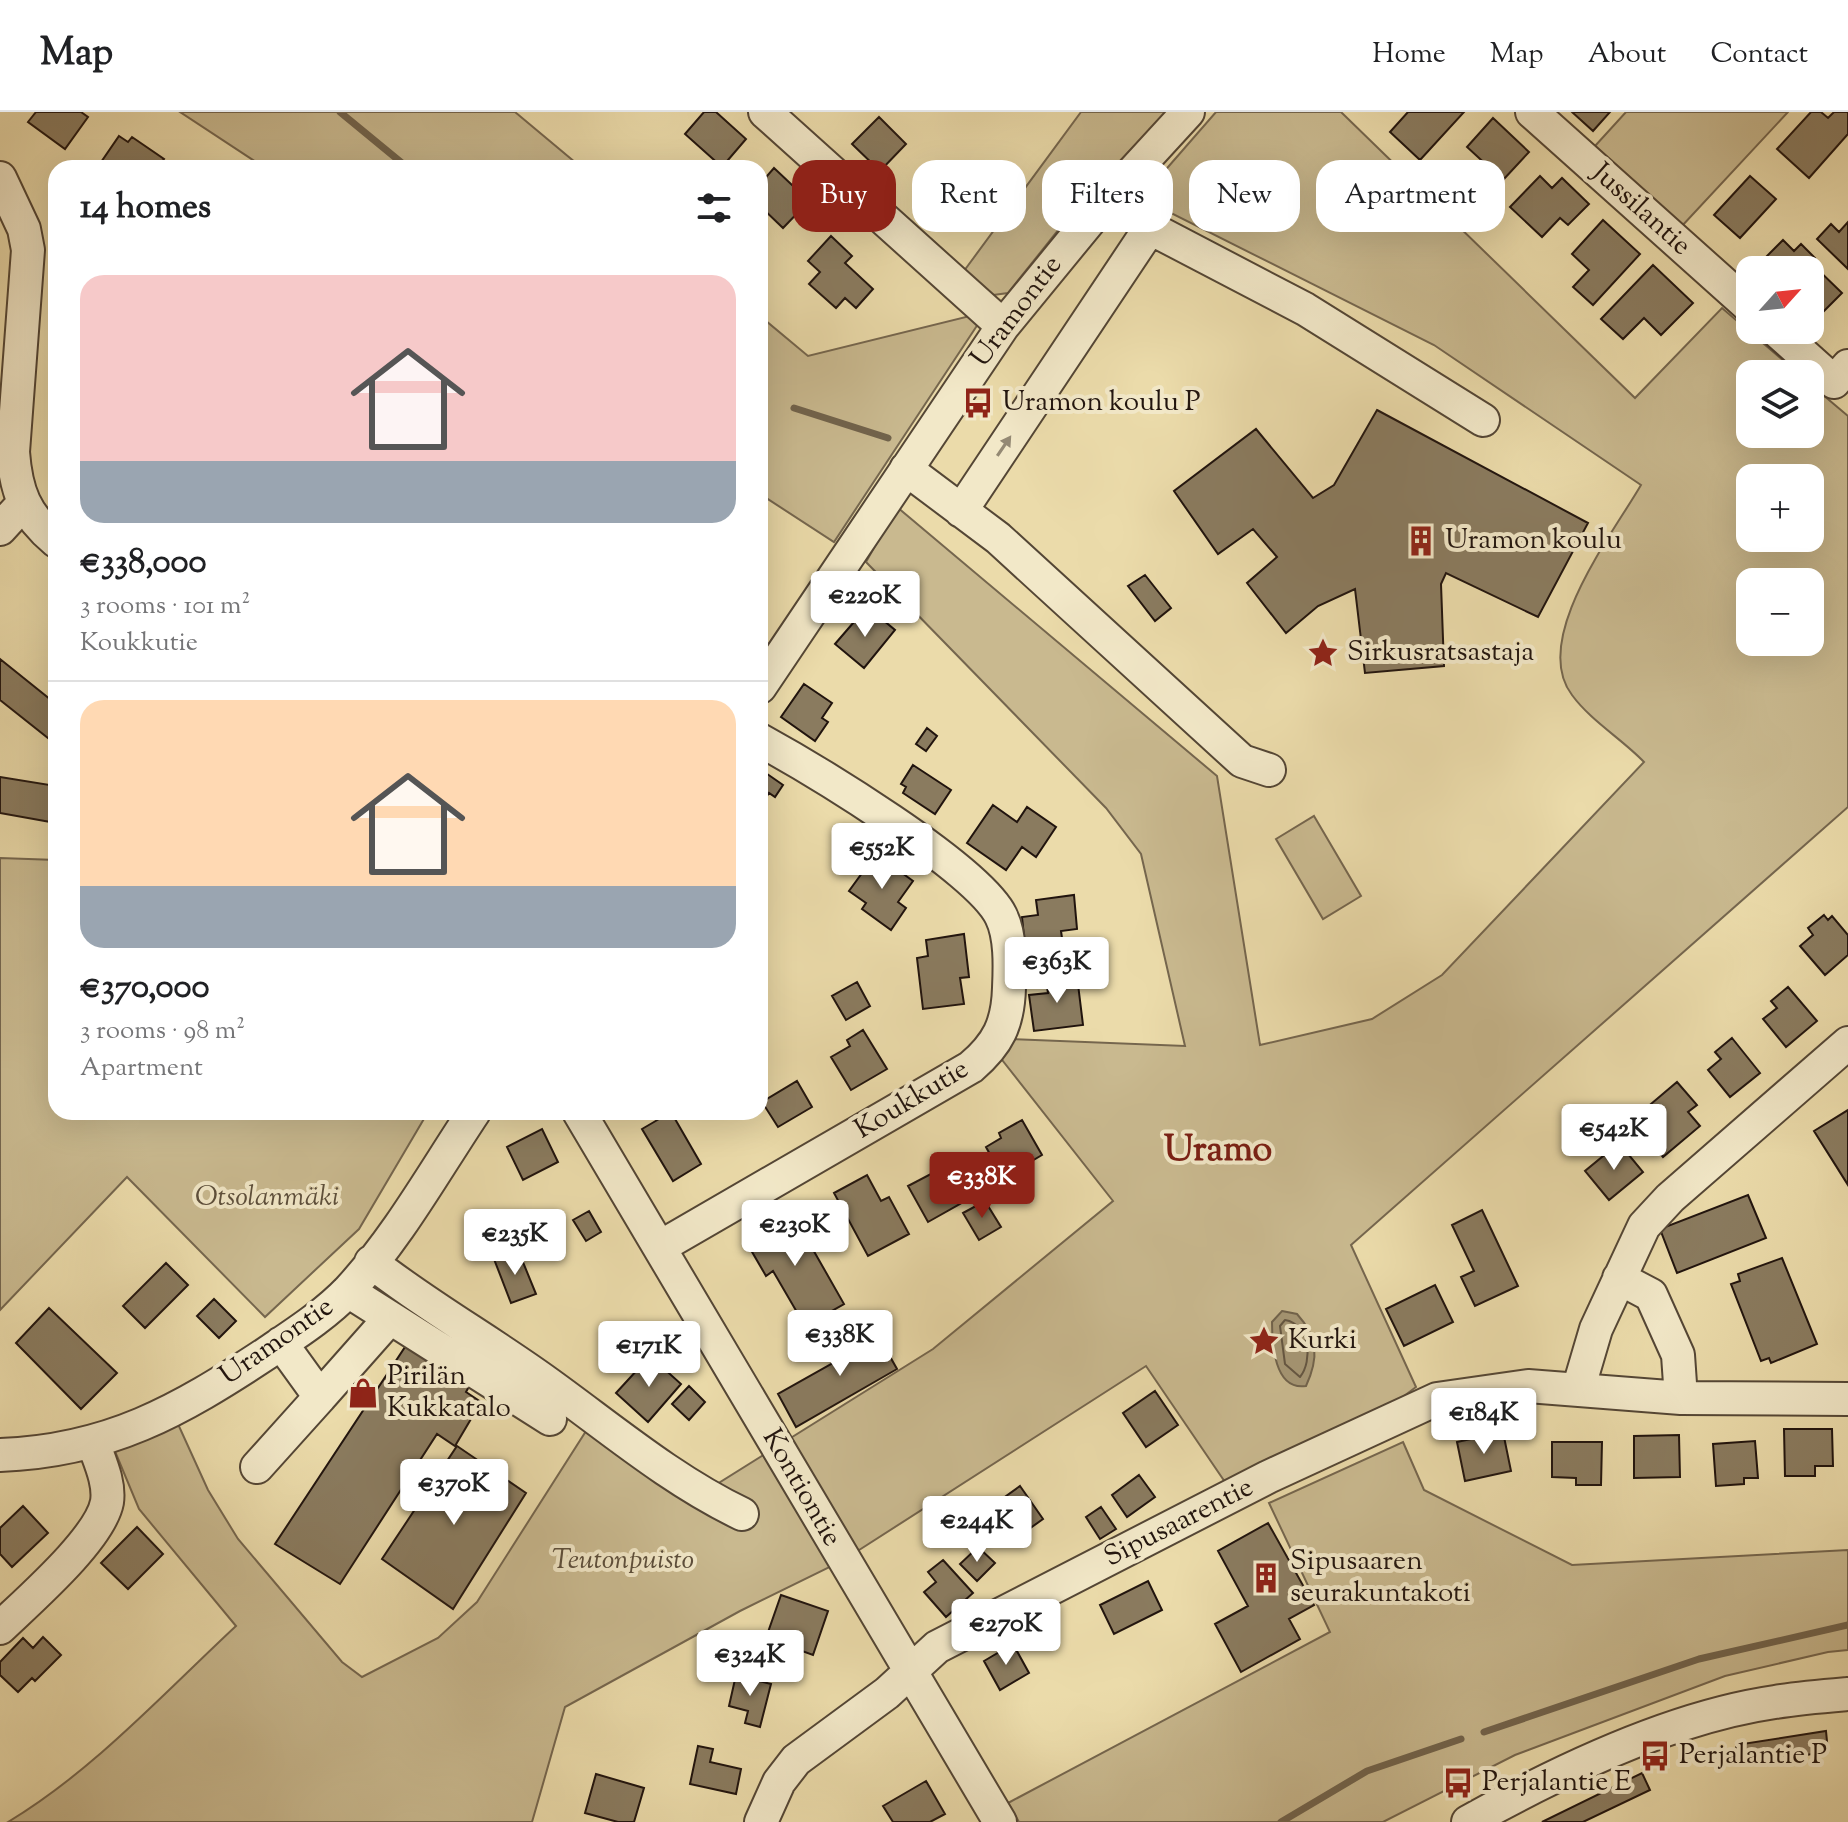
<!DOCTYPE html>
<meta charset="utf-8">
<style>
:root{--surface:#fff;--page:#f6f6f6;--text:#202124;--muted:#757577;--line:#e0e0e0;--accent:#8f2418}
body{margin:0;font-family:"Sorts Mill Goudy",serif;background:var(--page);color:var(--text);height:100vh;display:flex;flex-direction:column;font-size:30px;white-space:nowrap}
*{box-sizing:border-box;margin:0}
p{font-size:26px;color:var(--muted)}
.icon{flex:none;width:44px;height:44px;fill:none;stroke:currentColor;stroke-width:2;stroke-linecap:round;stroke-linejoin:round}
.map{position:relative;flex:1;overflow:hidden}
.sheet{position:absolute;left:48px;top:48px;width:720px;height:960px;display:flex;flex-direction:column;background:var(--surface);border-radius:24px;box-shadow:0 8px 32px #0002}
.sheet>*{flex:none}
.top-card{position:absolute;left:792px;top:48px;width:760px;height:72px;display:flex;gap:16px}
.needle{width:52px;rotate:63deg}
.fabs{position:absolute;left:1736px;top:144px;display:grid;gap:16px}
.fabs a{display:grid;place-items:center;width:88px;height:88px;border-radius:16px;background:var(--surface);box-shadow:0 8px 32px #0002;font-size:40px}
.price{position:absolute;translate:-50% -68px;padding:0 18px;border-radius:8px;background:#fff;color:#222;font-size:26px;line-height:52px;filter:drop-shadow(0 2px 4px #0008)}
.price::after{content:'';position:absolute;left:50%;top:48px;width:24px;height:18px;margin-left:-12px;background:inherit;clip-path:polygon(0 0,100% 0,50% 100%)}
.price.active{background:var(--accent);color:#fff}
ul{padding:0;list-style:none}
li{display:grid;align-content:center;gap:16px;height:424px;padding:0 32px}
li+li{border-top:2px solid var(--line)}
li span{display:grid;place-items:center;height:248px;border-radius:24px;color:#555}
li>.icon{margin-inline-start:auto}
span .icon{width:144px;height:144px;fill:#fffc;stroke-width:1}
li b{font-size:34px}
h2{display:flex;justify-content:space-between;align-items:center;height:96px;padding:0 32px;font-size:34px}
.pill{padding:0 28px;border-radius:24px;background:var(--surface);box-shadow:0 8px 32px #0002;font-size:28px;line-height:72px}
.pill.active{background:var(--accent);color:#fff}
header{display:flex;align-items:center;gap:48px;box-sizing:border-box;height:112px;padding:0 40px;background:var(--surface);border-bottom:2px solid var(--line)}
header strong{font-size:38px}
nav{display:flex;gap:44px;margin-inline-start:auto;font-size:28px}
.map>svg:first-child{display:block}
</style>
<header>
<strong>Map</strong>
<nav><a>Home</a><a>Map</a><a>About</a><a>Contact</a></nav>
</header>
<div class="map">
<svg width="1848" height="1710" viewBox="0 0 1848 1710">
<rect width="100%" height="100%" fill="#ebdbaa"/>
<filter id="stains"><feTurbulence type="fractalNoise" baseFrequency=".0025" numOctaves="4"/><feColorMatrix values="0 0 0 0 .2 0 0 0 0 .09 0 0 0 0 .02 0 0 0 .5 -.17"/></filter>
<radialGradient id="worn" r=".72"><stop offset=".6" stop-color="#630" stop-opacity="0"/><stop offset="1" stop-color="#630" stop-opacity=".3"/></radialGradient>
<path fill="#c9b98f" stroke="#75664e" stroke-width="2" fill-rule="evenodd" d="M180 0H515L582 56H265Z
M1081 0H1167L1079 92 1008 181 986 184 961 163Z
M1216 0H1341L1635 286 1722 196 1799 262H1750V322H1810V272L1848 304V695L1351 1133 1416 1275 1392 1293 1225 1370 1146 1254 842 1449 740 1499 565 1595 532 1710H8C93 1659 164 1581 236 1514L139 1397 109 1325 173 1301 208 1378 238 1427 342 1550 362 1565 438 1526 477 1490 595 1305 701 1382 933 1237 1113 1089 999 944 1012 927 1185 934 1141 742 1106 696 866 450 897 395 1217 664 1260 933 1372 907 1442 863 1644 650C1622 627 1591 609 1572 583 1530 528 1612 423 1641 373L1434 233 1141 86ZM1750 366H1810V426H1750ZM1750 470H1810V530H1750Z
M1626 0H1788L1681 115 1595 34Z
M986 200 834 430 760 382V204L808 244Z
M1314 704 1361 784 1323 807 1276 727Z
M0 746 56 748V1000H428L359 1117 265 1205 127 1065 0 1198Z
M1403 1330 1424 1378 1572 1453 1848 1438V1538L1828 1540 1725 1564 1515 1643 1383 1710H1019L1008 1691 1330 1520 1269 1391Z"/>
<path fill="#a69775" stroke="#71634c" stroke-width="2" d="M1282 1199 1297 1202C1318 1225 1319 1246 1306 1274 1274 1279 1272 1231 1272 1210Z"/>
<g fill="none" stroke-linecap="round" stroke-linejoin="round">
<path stroke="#645642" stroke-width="2" d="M1285 1208C1310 1212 1313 1249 1300 1265L1285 1252 1280 1214Z"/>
<path stroke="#71634c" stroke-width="7" d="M340 0 408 56
M794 296 888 326
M1484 1620 1699 1547 1848 1513
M1281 1710 1367 1659 1461 1627"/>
</g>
<path fill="#8a7b5f" stroke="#21140e" stroke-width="2" d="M36 0H81L88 5 65 37 28 10Z
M704 0H716L746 27 722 55 685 22Z
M1408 0H1464L1420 48 1390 20Z
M1572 0H1610L1593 19Z
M1811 0H1821L1828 6 1834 0H1848V22L1809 66 1777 37Z
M879 5 906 32 880 59 852 32Z
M1493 6 1529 40 1503 68 1467 35Z
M119 24 128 30 132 25 164 47 157 56H97Z
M965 52 996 81 970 109 939 80Z
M774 56 809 89 783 116 760 94V72Z
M1540 64 1552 76 1562 66 1589 92 1568 113 1560 106 1542 125 1510 95Z
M1750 64 1776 87 1740 126 1714 103Z
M1479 82 1488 91 1474 106 1466 97Z
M1603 108 1640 142 1593 193 1573 175 1589 158 1572 142Z
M1848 110V157L1817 127 1831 112 1839 120Z
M831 124 852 144 845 151 873 177 856 196 845 186 836 196 809 172 820 160 808 149Z
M1783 128 1794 139 1801 132 1815 146 1811 151 1842 181 1814 209 1810 205V158H1762L1758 153Z
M1653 153 1693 191 1661 223 1644 206 1623 227 1601 207Z
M1377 298 1588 411 1538 505 1446 461 1441 472 1444 554 1365 561 1355 477 1318 494 1286 521 1247 471 1277 445 1253 417 1218 442 1174 379 1256 317 1313 386 1334 373Z
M1145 463 1171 496 1155 509 1128 474Z
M860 503 871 512 877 503 895 518 864 556 835 532Z
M0 547 56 592 53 630 0 588Z
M804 572 832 591 822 606 828 610 815 629 781 605Z
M927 616 937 624 926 639 916 632Z
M913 653 951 678 935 702 903 681 906 675 901 672Z
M760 657 783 673 775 685 769 681 760 694Z
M0 665 56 674V711L0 701Z
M993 693 1017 710 1027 695 1056 715 1036 745 1022 735 1006 758 967 731Z
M876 742 913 769 898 790 906 796 891 818 862 797 866 791 849 779Z
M1074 783 1077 817 1061 819 1064 840 1026 844 1022 805 1038 803 1036 788Z
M1824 803 1828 808 1832 804 1848 823V843L1825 863 1800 834 1813 823 1808 816Z
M964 822 969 865 960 866 964 892 923 897 917 846 928 844 926 828Z
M1077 864 1083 913 1034 919 1029 883 1048 881 1046 868Z
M857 870 870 894 846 908 832 884Z
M1788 875 1817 909 1786 935 1763 907 1777 896 1771 889Z
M863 918 887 957 851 978 831 945 850 934 847 928Z
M1732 926 1760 961 1730 985 1708 958 1721 947 1715 940Z
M797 969 812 995 778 1015 762 990Z
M1677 970 1697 993 1688 1000 1700 1014 1663 1045 1640 1017 1653 1006 1645 997Z
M1848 998V1073L1814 1019Z
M671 1000 701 1052 673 1069 642 1017Z
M1022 1008 1042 1043 1003 1066 986 1035 1001 1026 999 1021Z
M542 1017 558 1050 523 1068 507 1035Z
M1619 1031 1643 1060 1609 1088 1585 1059Z
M946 1054 965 1089 928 1110 908 1074Z
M867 1063 881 1089 889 1085 909 1122 868 1144 834 1081Z
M1748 1083 1766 1126 1677 1161 1660 1117Z
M985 1089 1001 1115 979 1128 963 1101Z
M1482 1098 1518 1174 1475 1194 1461 1165 1474 1159 1452 1113Z
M589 1099 601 1120 586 1129 573 1108Z
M791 1099 844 1192 805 1214 773 1159 766 1164 744 1126Z
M518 1138 536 1182 511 1191 494 1147Z
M1782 1146 1817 1232 1771 1251 1769 1246 1761 1249 1731 1172 1740 1169 1738 1162Z
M166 1151 188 1173 145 1216 123 1194Z
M1435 1173 1453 1210 1404 1234 1386 1197Z
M214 1187 236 1209 219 1226 197 1204Z
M49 1196 117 1261 81 1297 16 1231Z
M871 1211 897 1257 796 1315 778 1282 854 1239 846 1225Z
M409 1229 471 1271 466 1280 481 1290 455 1334 437 1322 340 1472 275 1432Z
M650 1244 681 1272 648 1310 616 1281Z
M689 1274 705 1290 689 1308 672 1292Z
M1155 1279 1178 1313 1146 1335 1123 1301Z
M1784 1317H1832L1833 1354H1815V1364H1785Z
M1503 1320 1511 1359 1465 1369 1457 1330Z
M1679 1323 1680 1365 1634 1366V1324Z
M1755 1329 1758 1366H1744V1372L1716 1374 1713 1332Z
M1552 1330H1602L1601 1373H1576V1366L1552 1365Z
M457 1334 526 1381 453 1497 382 1447Z
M1139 1363 1155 1385 1127 1405 1112 1383Z
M1020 1374 1043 1407 1015 1427 997 1401 1007 1394 1002 1387Z
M23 1394 48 1421 12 1455 0 1442V1416Z
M1101 1395 1116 1417 1100 1427 1086 1405Z
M1268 1411 1314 1493 1289 1507 1300 1527 1241 1560 1215 1512 1248 1494 1218 1439Z
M137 1415 163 1442 128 1477 101 1451Z
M978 1435 995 1451 977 1469 960 1452Z
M943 1448 973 1481 946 1505 924 1480 936 1470 928 1460Z
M1148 1469 1162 1498 1114 1522 1100 1493Z
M781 1483 828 1499 813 1543 766 1526Z
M43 1525 61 1543 35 1569 32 1566 18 1580 0 1563V1550L23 1526 33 1536Z
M1013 1532 1029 1561 1000 1578 984 1549Z
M736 1563 771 1572 760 1615 745 1611 748 1599 729 1594Z
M1826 1619 1828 1640 1738 1652 1736 1633Z
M698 1634 713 1637 710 1650 741 1657 736 1682 690 1672Z
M1642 1661 1650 1678 1583 1710H1542Z
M596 1662 644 1676 634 1710H618L585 1701Z
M926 1669 945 1702 930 1710H893L883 1694Z"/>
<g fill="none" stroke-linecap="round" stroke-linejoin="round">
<g stroke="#544635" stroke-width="36">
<path id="minor" d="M765 0 1003 214
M1532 0 1750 195
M0 66 24 117 28 138 13 340C16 380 25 403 56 429
M1110 85 1150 116 1305 197 1483 308
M1776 218 1834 270 1848 254
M906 357 998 426 1242 649 1269 658
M961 399 1150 116
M0 417 22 393
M760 575 1003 214 1099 97 1188 0
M579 1000 1000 1710
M660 1135 971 955C998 932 1008 912 1009 876 1010 854 1011 824 1001 804 978 756 811 656 760 628
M371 1150C427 1194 488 1228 546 1270 610 1316 671 1368 742 1402
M1619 1166 1651 1183 1678 1243 1681 1286
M348 1179 550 1307
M281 1231 320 1285 390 1206
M1578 1278 1596 1217 1644 1114 1670 1086 1848 931
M0 1343C109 1339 179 1299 267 1241 295 1222 325 1203 349 1178 398 1125 434 1060 474 1000
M257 1355 320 1285
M0 1516C28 1489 100 1427 107 1390 110 1370 99 1348 93 1330
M761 1710 779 1670 796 1648 887 1581 937 1535 1268 1365 1437 1287 1528 1274 1681 1286 1848 1287
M1468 1710C1559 1659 1671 1605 1775 1590 1799 1586 1824 1584 1848 1582"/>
</g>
<use href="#minor" stroke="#f2e8c8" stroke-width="32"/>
</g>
<defs><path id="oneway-solid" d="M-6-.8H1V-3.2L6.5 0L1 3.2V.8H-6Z" transform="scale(2)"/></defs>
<use fill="#948974" href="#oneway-solid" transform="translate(1004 334) rotate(-56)"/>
<defs>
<g id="bus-bare" transform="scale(2.4)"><path d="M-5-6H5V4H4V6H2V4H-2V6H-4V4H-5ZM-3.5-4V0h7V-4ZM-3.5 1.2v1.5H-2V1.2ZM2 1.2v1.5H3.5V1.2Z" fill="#8f2418" stroke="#f2e8c8" stroke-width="2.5" paint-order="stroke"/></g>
<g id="building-bare" transform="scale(2.4)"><path d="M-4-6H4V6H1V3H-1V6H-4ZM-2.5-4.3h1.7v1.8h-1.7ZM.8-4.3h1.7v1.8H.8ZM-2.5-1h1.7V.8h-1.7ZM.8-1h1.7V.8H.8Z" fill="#8f2418" stroke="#f2e8c8" stroke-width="2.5" paint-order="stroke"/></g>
<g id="sight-bare" transform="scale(2.4)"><path d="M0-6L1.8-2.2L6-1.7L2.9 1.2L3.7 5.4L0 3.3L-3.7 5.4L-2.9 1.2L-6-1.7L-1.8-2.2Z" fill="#8f2418" stroke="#f2e8c8" stroke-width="2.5" paint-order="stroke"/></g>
<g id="shop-bare" transform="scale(2.4)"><path d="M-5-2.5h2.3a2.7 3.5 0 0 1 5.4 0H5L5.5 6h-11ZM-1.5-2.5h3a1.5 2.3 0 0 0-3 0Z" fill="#8f2418" stroke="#f2e8c8" stroke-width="2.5" paint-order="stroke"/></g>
</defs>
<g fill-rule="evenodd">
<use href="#bus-bare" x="978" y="291"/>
<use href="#building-bare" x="1421" y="429"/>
<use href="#sight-bare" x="1323" y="541"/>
<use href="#sight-bare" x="1264" y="1229"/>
<use href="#shop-bare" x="363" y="1281"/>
<use href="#building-bare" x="1266" y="1466"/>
<use href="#bus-bare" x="1655" y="1644"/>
<use href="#bus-bare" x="1458" y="1671"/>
</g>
<g text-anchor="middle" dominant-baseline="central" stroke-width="8" stroke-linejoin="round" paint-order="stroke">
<g font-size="28" fill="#21140e" stroke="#f2e8c8">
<text transform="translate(1641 98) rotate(42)">Jussilantie</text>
<text transform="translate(1017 200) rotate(-53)">Uramontie</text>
<text transform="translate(912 988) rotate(-31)">Koukkutie</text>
<text transform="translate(277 1230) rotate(-35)">Uramontie</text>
<text transform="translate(801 1376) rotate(60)">Kontiontie</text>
<text transform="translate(1179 1411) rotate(-27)">Sipusaarentie</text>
</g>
<g font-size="28" fill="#21140e" stroke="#f2e8c8" text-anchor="start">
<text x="1002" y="291">Uramon koulu P</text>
<text x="1445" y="429">Uramon koulu</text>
<text x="1347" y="541">Sirkusratsastaja</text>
<text x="1288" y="1229">Kurki</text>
<text x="387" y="1265">Pirilän<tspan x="387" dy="32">Kukkatalo</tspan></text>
<text x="1290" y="1450">Sipusaaren<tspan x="1290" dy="32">seurakuntakoti</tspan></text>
<text x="1679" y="1644">Perjalantie P</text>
<text x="1482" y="1671">Perjalantie E</text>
</g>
<g font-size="28" font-style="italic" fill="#5c4e3b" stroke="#f2e8c8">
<text x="267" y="1086">Otsolanmäki</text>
<text x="623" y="1449">Teutonpuisto</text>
</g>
<g font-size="36" font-weight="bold" fill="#7a1f14" stroke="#f2e8c8">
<text x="1218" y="1039">Uramo</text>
</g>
</g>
<rect width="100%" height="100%" filter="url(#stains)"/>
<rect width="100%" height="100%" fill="url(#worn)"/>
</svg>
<div class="fabs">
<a><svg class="needle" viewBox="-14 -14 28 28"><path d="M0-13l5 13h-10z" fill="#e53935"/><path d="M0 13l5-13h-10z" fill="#757577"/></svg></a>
<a><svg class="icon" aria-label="layers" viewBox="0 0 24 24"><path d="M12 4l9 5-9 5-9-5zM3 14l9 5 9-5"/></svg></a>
<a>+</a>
<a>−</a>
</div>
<b class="price" style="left:865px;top:527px">€220K</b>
<b class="price" style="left:882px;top:779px">€552K</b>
<b class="price" style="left:1057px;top:893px">€363K</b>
<b class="price" style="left:1614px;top:1060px">€542K</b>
<b class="price active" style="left:982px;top:1108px">€338K</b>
<b class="price" style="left:795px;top:1156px">€230K</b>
<b class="price" style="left:515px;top:1165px">€235K</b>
<b class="price" style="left:840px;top:1266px">€338K</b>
<b class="price" style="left:649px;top:1277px">€171K</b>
<b class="price" style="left:1484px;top:1344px">€184K</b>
<b class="price" style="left:454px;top:1415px">€370K</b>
<b class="price" style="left:977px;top:1452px">€244K</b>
<b class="price" style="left:1006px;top:1555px">€270K</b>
<b class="price" style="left:750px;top:1586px">€324K</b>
<div class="top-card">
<a class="pill active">Buy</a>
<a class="pill">Rent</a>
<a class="pill">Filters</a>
<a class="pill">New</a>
<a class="pill">Apartment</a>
</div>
<section class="sheet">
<h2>14 homes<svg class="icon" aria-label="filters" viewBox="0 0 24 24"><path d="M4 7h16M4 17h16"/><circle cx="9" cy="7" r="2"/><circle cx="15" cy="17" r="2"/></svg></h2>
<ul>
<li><span style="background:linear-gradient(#f6c9c9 75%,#9aa5b1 0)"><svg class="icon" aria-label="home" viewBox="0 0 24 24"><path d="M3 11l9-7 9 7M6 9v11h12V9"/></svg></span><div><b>€338,000</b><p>3 rooms · 101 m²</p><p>Koukkutie</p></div></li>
<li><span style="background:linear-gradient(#ffd9b3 75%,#9aa5b1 0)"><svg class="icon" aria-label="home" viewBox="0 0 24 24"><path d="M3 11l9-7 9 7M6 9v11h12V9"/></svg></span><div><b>€370,000</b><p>3 rooms · 98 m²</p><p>Apartment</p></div></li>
</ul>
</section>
</div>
